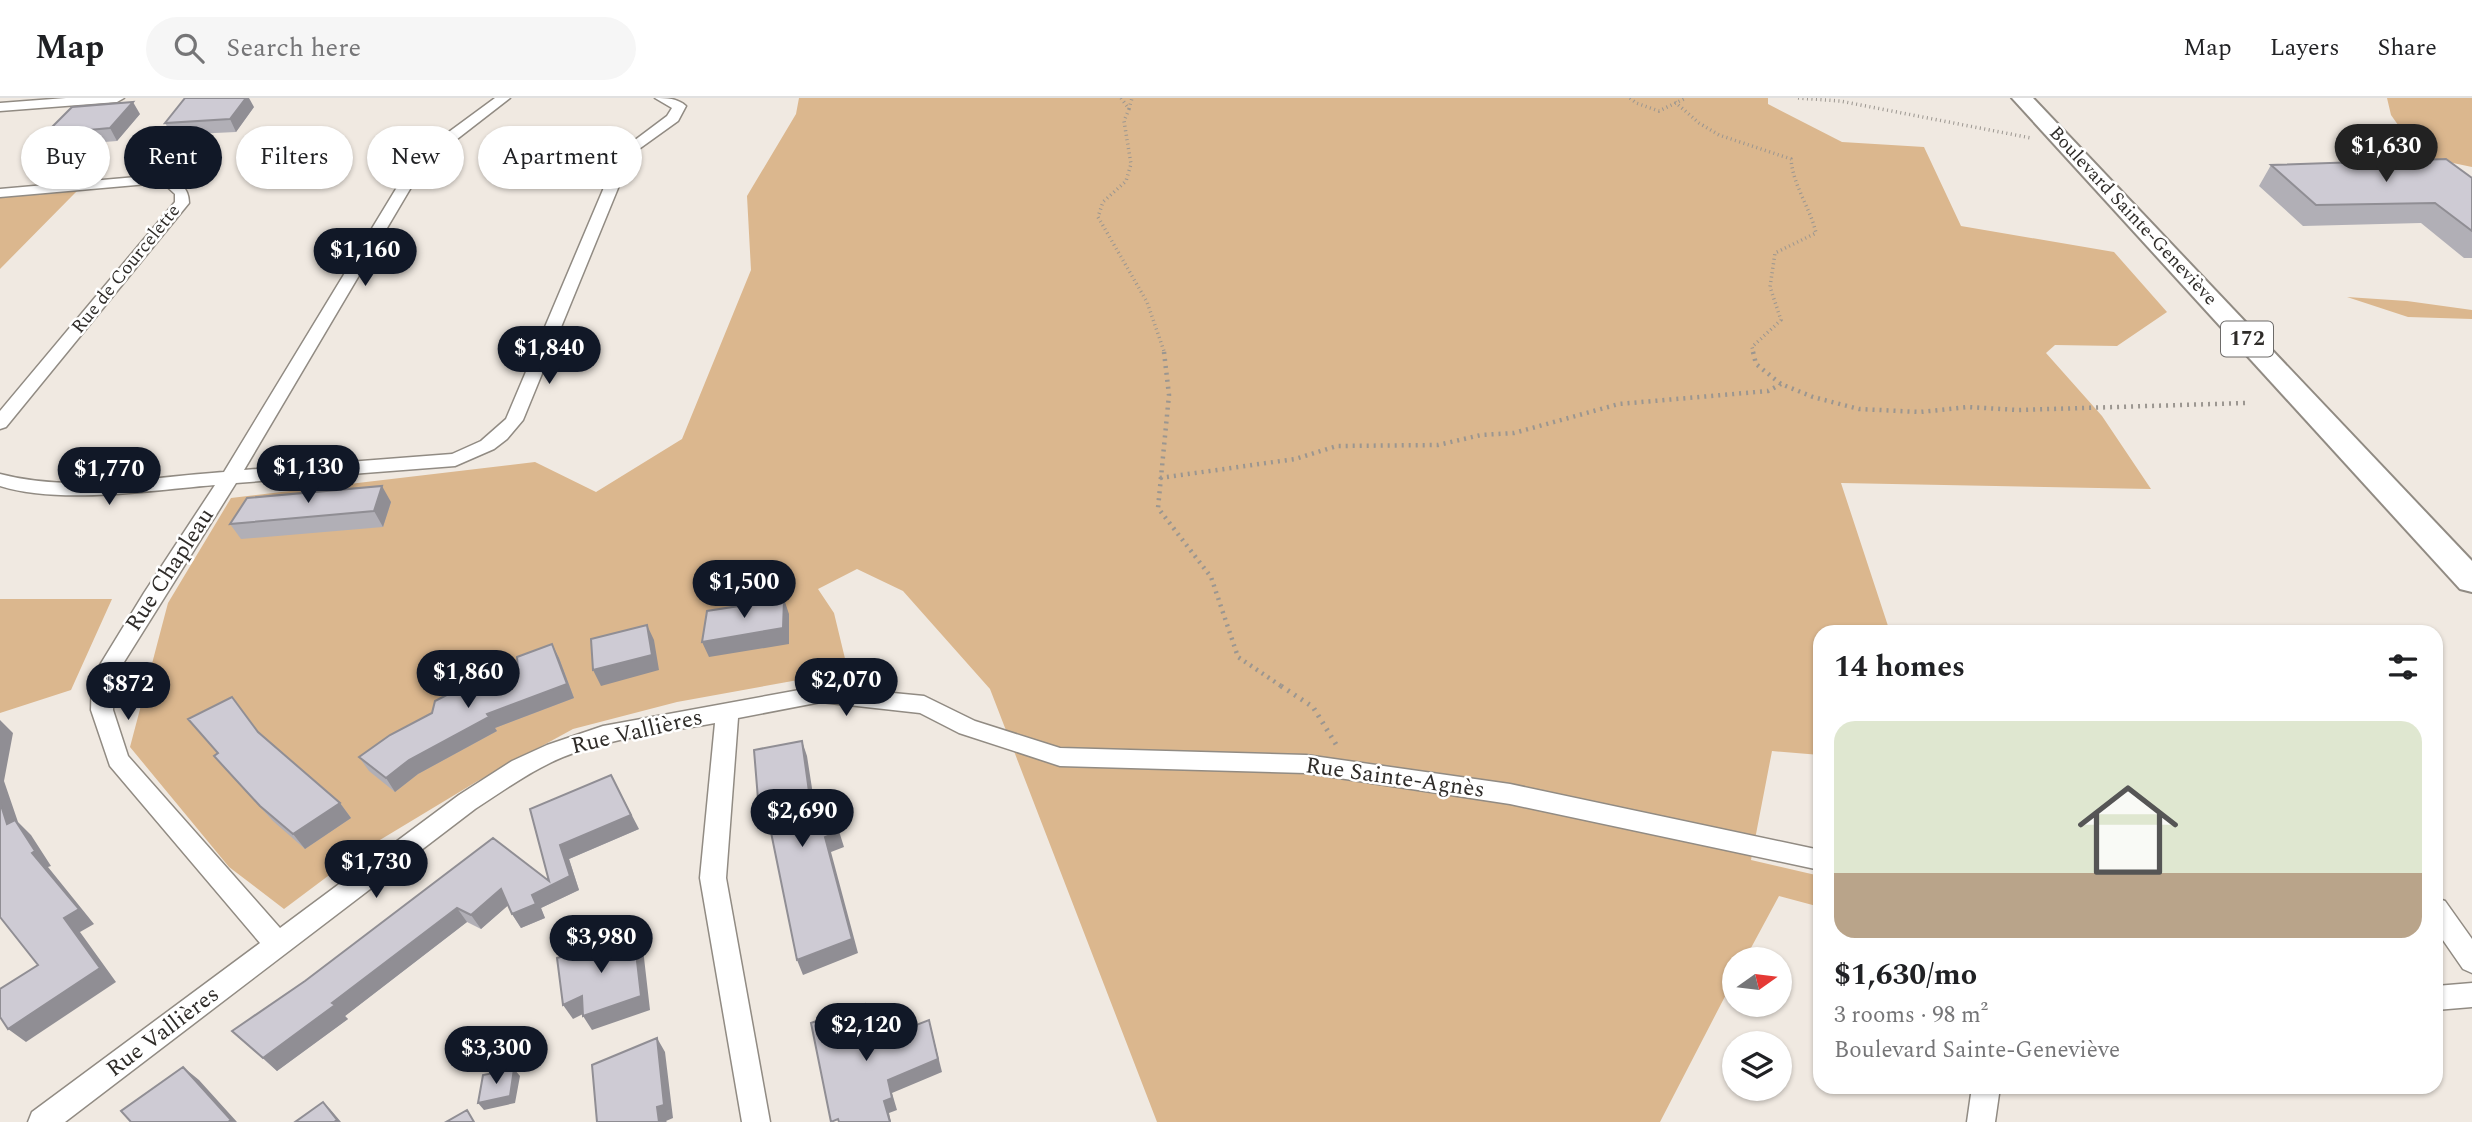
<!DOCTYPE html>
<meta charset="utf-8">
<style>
:root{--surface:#fff;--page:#f6f6f6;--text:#202124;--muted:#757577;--line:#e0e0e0;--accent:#111827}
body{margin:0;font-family:Spectral,serif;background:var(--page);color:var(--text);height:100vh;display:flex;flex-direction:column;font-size:26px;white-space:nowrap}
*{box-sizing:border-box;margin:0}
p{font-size:23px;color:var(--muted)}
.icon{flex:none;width:38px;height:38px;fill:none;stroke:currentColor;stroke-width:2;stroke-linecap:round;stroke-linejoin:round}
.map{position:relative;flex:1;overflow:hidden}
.details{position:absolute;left:1813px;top:527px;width:630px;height:469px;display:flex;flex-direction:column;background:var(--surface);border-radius:21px;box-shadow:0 2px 5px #0004}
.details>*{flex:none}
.top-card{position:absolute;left:21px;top:28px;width:665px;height:63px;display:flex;gap:14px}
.needle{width:46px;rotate:76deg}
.buttons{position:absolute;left:1722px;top:849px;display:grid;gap:14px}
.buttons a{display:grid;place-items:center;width:70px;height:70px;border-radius:50%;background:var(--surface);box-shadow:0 2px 5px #0004;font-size:35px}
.price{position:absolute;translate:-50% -60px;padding:0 16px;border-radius:24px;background:var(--accent);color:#fff;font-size:23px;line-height:46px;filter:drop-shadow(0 2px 4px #0008)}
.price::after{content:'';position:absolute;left:50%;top:42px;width:21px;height:16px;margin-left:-10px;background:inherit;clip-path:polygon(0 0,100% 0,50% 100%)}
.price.current{background:#222;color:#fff}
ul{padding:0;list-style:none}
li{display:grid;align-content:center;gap:14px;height:371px;padding:0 21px}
li span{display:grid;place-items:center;height:217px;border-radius:21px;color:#555}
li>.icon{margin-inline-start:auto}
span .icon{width:126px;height:126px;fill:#fffc;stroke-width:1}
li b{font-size:30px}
h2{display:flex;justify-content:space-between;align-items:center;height:84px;padding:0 21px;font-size:30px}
.chip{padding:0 24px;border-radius:32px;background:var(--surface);box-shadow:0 2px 5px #0004;font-size:24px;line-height:63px}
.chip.current{background:var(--accent);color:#fff}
header{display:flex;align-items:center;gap:42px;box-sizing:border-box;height:98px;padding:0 35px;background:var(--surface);border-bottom:2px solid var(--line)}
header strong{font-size:33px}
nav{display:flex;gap:38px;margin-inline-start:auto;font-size:24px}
.search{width:490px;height:63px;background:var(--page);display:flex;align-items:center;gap:18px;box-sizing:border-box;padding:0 24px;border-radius:38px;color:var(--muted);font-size:26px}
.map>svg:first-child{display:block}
</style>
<header>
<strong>Map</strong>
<div class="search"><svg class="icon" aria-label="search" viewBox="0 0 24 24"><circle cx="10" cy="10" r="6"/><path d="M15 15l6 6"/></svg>Search here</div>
<nav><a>Map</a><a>Layers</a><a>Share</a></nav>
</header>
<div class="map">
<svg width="2472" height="1024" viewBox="0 0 2472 1024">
<rect width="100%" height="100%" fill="#f0e9e1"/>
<path fill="#dbb78e" d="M799 0H1768V6L1842 44 1924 49 1961 128 2114 154 2167 214 2117 248 2055 247 2046 255 2102 318 2151 391 1841 385 1890 534H1820V657L1772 653 1751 762 1820 778V809L1779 798 1745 861H1734V881L1660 1024H1157L990 591 903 493 857 471 818 491 834 515 848 573 677 604 573 631 476 684 360 754 284 811 229 769 130 649 168 505 231 400 535 364 596 394 682 341 751 172 747 98 796 16Z
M2387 0H2472V69L2420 58 2391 17Z
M82 88 75 95 0 171V94Z
M2347 199 2407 203 2472 212V221L2408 219Z
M0 501H112L71 592 0 615Z"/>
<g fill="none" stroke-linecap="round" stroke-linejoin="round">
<g stroke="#918b83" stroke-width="3">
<path id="minor" d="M66 0H124L117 4 0 13V5Z
M495 0H510L452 45 413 86 244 372 452 356 481 343 506 321 619 54 667 18 672 10 655 0C667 0 677 0 686 8L678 23 632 56 523 322 507 341 494 351 455 368 236 385 114 580 113 612 128 658 280 830 459 697 512 663 547 647 603 628 821 588 924 598 975 623 1060 650 1306 657 1510 686 1820 752V772L1510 706 1306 675 1060 668 959 635 920 615 821 604 738 620 726 780 770 1024H742L700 780 715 625C664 634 611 640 563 659 532 672 504 692 475 711L65 1024H28L32 1014 260 845 110 668 91 612 92 580 144 495 215 387C151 392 61 407 0 388V376C71 395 152 379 224 374L402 81 442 39Z
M159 77C175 80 189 87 189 105L6 329 0 331V313L175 104V96L164 86 159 85 0 99V91Z
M2436 800 2445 803 2472 841V875L2463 871 2436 832Z
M2472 885V909L2436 912V888Z
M1972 989H2000L1995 1024H1967Z"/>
</g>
<g stroke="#918b83" stroke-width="4">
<path id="primary" d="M2012 0H2033L2472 463V494L2460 491Z"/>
</g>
<path stroke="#9b9690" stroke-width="3.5" stroke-dasharray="1 3.5" stroke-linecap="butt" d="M1121 0 1129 11 1124 23 1131 66 1126 83 1103 104 1098 119 1147 204 1165 256
M1630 0 1636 5 1659 13 1686 0
M1798 0 1840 3 2031 40
M1675 4 1699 25 1719 37 1791 61C1793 88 1810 109 1816 135L1775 155 1770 189 1781 222 1752 249 1754 256
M1129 11 1132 0
M144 66 173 29"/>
<path stroke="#9b9690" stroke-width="4.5" stroke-dasharray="2 5" stroke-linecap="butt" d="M1164 254 1169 297 1158 410 1211 479 1238 559 1284 590
M1753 254 1756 266 1781 286 1813 299 1859 311 1920 314 1968 309 2018 312 2246 305
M1160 380 1295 361 1337 348 1438 347 1481 337 1514 335 1619 306 1768 293 1781 286"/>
<path stroke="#9b9690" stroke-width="5" stroke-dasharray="2 6" stroke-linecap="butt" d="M1281 588 1313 609 1337 648"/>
<use href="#minor" fill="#fff" fill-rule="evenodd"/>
<use href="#primary" fill="#fff" fill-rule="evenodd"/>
</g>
<path fill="#b1afb6" d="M254 9 236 34 172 37 165 25Z
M140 16 117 43 53 48 45 36Z
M2271 67 2472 80V160H2464L2421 125 2303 128 2259 88Z
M391 404 383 429 241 441 230 426Z
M552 546 559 560 574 600 495 630 497 633 418 676 395 694 369 673 359 659 432 615 468 590 518 573Z
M188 621 260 635 340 705 351 720 305 751 273 723 227 673 214 658 218 655Z
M530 711 639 731 569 761 579 792 541 810 545 820 521 830 512 816 508 807 481 831 467 824 345 918 348 921 277 973 232 933 305 883 493 740 549 783Z"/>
<path fill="#908e94" d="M246 0H249L254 9 236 34 230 21Z
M133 4 140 16 117 43 110 30Z
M382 388 391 404 383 429 374 413Z
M784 501 789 516V546L709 559 702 544Z
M647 527 654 542 659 572 601 588 593 572Z
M552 546 559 560 574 600 495 630 497 633 418 676 395 694 386 680 409 662 487 616Z
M0 622 13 635 4 683 18 724 31 737 51 768 48 769 94 826 80 834 116 884 26 944 8 931 64 820 32 755 7 726 0 704Z
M802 643 807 658 816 716 810 701Z
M611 677 639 731 569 761 579 792 541 810 545 820 521 830 512 816 532 797 570 778 560 747Z
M827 695 844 749 831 754 858 855 803 877 797 862 825 739Z
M764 700 770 715 765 716 758 701Z
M340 705 351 720 305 751 293 736Z
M501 791 511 805 481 831 471 817Z
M457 810 467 824 345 918 348 921 277 973 263 960 332 905Z
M634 837 643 851 650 912 592 932 583 918Z
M582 898 591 912 573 921 563 907Z
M865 906 870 919 880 955 875 943Z
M929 922 942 974 892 995 897 1012 889 1015 891 1024H890L884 1003 888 982Z
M657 940 665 954 673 1020 666 1023 667 1024H659L657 1009Z
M183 969 199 982 237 1024H228Z
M514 971 520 978 515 1005 484 1012 478 1005Z
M323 1004 330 1011 341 1024H334Z"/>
<path fill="#cecbd4" stroke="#908e94" stroke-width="2" d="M185 0H246L230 21 165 25Z
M133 4 110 30 45 36 72 9Z
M2446 61 2472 80V133L2435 105 2316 107 2271 67Z
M382 388 374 413 230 426 247 400Z
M784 501 783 530 702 544 707 513Z
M647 527 652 557 593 572 591 541Z
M552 546 567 586 487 616 489 619 409 662 386 680 359 659 390 637 432 615 435 603 466 587 468 590 518 573 517 559Z
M232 599 258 634 340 705 293 736 260 708 214 658 218 655 188 621Z
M802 643 810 701 827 695 838 734 825 739 852 841 797 862 764 700 758 701 754 652Z
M611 677 631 717 560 747 570 778 532 797 536 806 512 816 501 791 471 817 457 810 332 905 335 907 263 960 232 933 305 883 493 740 549 783 530 711Z
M0 704 7 726 15 722 35 753 32 755 79 811 64 820 100 870 8 931 0 919V891L38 867 0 819Z
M634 837 641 898 583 918 582 898 563 907 557 860Z
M865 906 875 943 929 922 938 961 888 982 892 1000 884 1003 890 1024H839L838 1021 831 1024 811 925Z
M657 940 664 1007 657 1009 659 1024H597L592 967Z
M183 969 231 1022 228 1024H131L121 1013Z
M514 971 510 998 478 1005 483 977Z
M323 1004 337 1022 334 1024H295Z
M467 1012 474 1024H446Z"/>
<g text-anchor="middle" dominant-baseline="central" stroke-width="5" stroke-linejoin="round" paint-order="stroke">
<g font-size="19" fill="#2f2c29" stroke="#fff">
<text transform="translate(2133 118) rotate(47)">Boulevard Sainte-Geneviève</text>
<text transform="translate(126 171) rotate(-51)">Rue de Courcelette</text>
</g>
<rect fill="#fff" stroke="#6d6b69" stroke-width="2" x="2221" y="223.5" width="52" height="35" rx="5"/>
<g font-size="21" font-weight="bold" fill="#2f2c29">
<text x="2247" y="241">172</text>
</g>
<g font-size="23" fill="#2f2c29" stroke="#fff">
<text transform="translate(170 472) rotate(-57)">Rue Chapleau</text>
<text transform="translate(637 634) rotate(-13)">Rue Vallières</text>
<text transform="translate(1395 680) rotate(8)">Rue Sainte-Agnès</text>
<text transform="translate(163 934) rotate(-37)">Rue Vallières</text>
</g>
</g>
</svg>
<div class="buttons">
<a><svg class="needle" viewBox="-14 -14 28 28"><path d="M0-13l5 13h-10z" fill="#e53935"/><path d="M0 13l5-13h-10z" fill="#757577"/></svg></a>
<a><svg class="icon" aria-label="layers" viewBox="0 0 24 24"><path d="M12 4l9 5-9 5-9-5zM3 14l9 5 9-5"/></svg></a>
</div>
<b class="price current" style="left:2386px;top:86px">$1,630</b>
<b class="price" style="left:365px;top:190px">$1,160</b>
<b class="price" style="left:549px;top:288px">$1,840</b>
<b class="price" style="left:308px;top:407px">$1,130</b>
<b class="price" style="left:109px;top:409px">$1,770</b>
<b class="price" style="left:744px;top:522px">$1,500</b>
<b class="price" style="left:468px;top:612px">$1,860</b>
<b class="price" style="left:846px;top:620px">$2,070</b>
<b class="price" style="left:128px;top:624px">$872</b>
<b class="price" style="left:802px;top:751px">$2,690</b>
<b class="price" style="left:376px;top:802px">$1,730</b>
<b class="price" style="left:601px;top:877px">$3,980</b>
<b class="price" style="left:866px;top:965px">$2,120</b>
<b class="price" style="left:496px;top:988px">$3,300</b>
<div class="top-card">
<a class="chip">Buy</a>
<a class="chip current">Rent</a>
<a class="chip">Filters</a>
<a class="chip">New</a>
<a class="chip">Apartment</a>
</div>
<section class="details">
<h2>14 homes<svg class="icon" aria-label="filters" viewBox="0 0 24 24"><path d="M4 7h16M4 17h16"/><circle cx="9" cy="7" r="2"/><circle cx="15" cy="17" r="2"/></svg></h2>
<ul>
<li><span style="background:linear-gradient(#dfe7d0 70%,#b9a48a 0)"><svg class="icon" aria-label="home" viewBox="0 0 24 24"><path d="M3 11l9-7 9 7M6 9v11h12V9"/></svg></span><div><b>$1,630/mo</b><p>3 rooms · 98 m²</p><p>Boulevard Sainte-Geneviève</p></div></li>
</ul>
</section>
</div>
